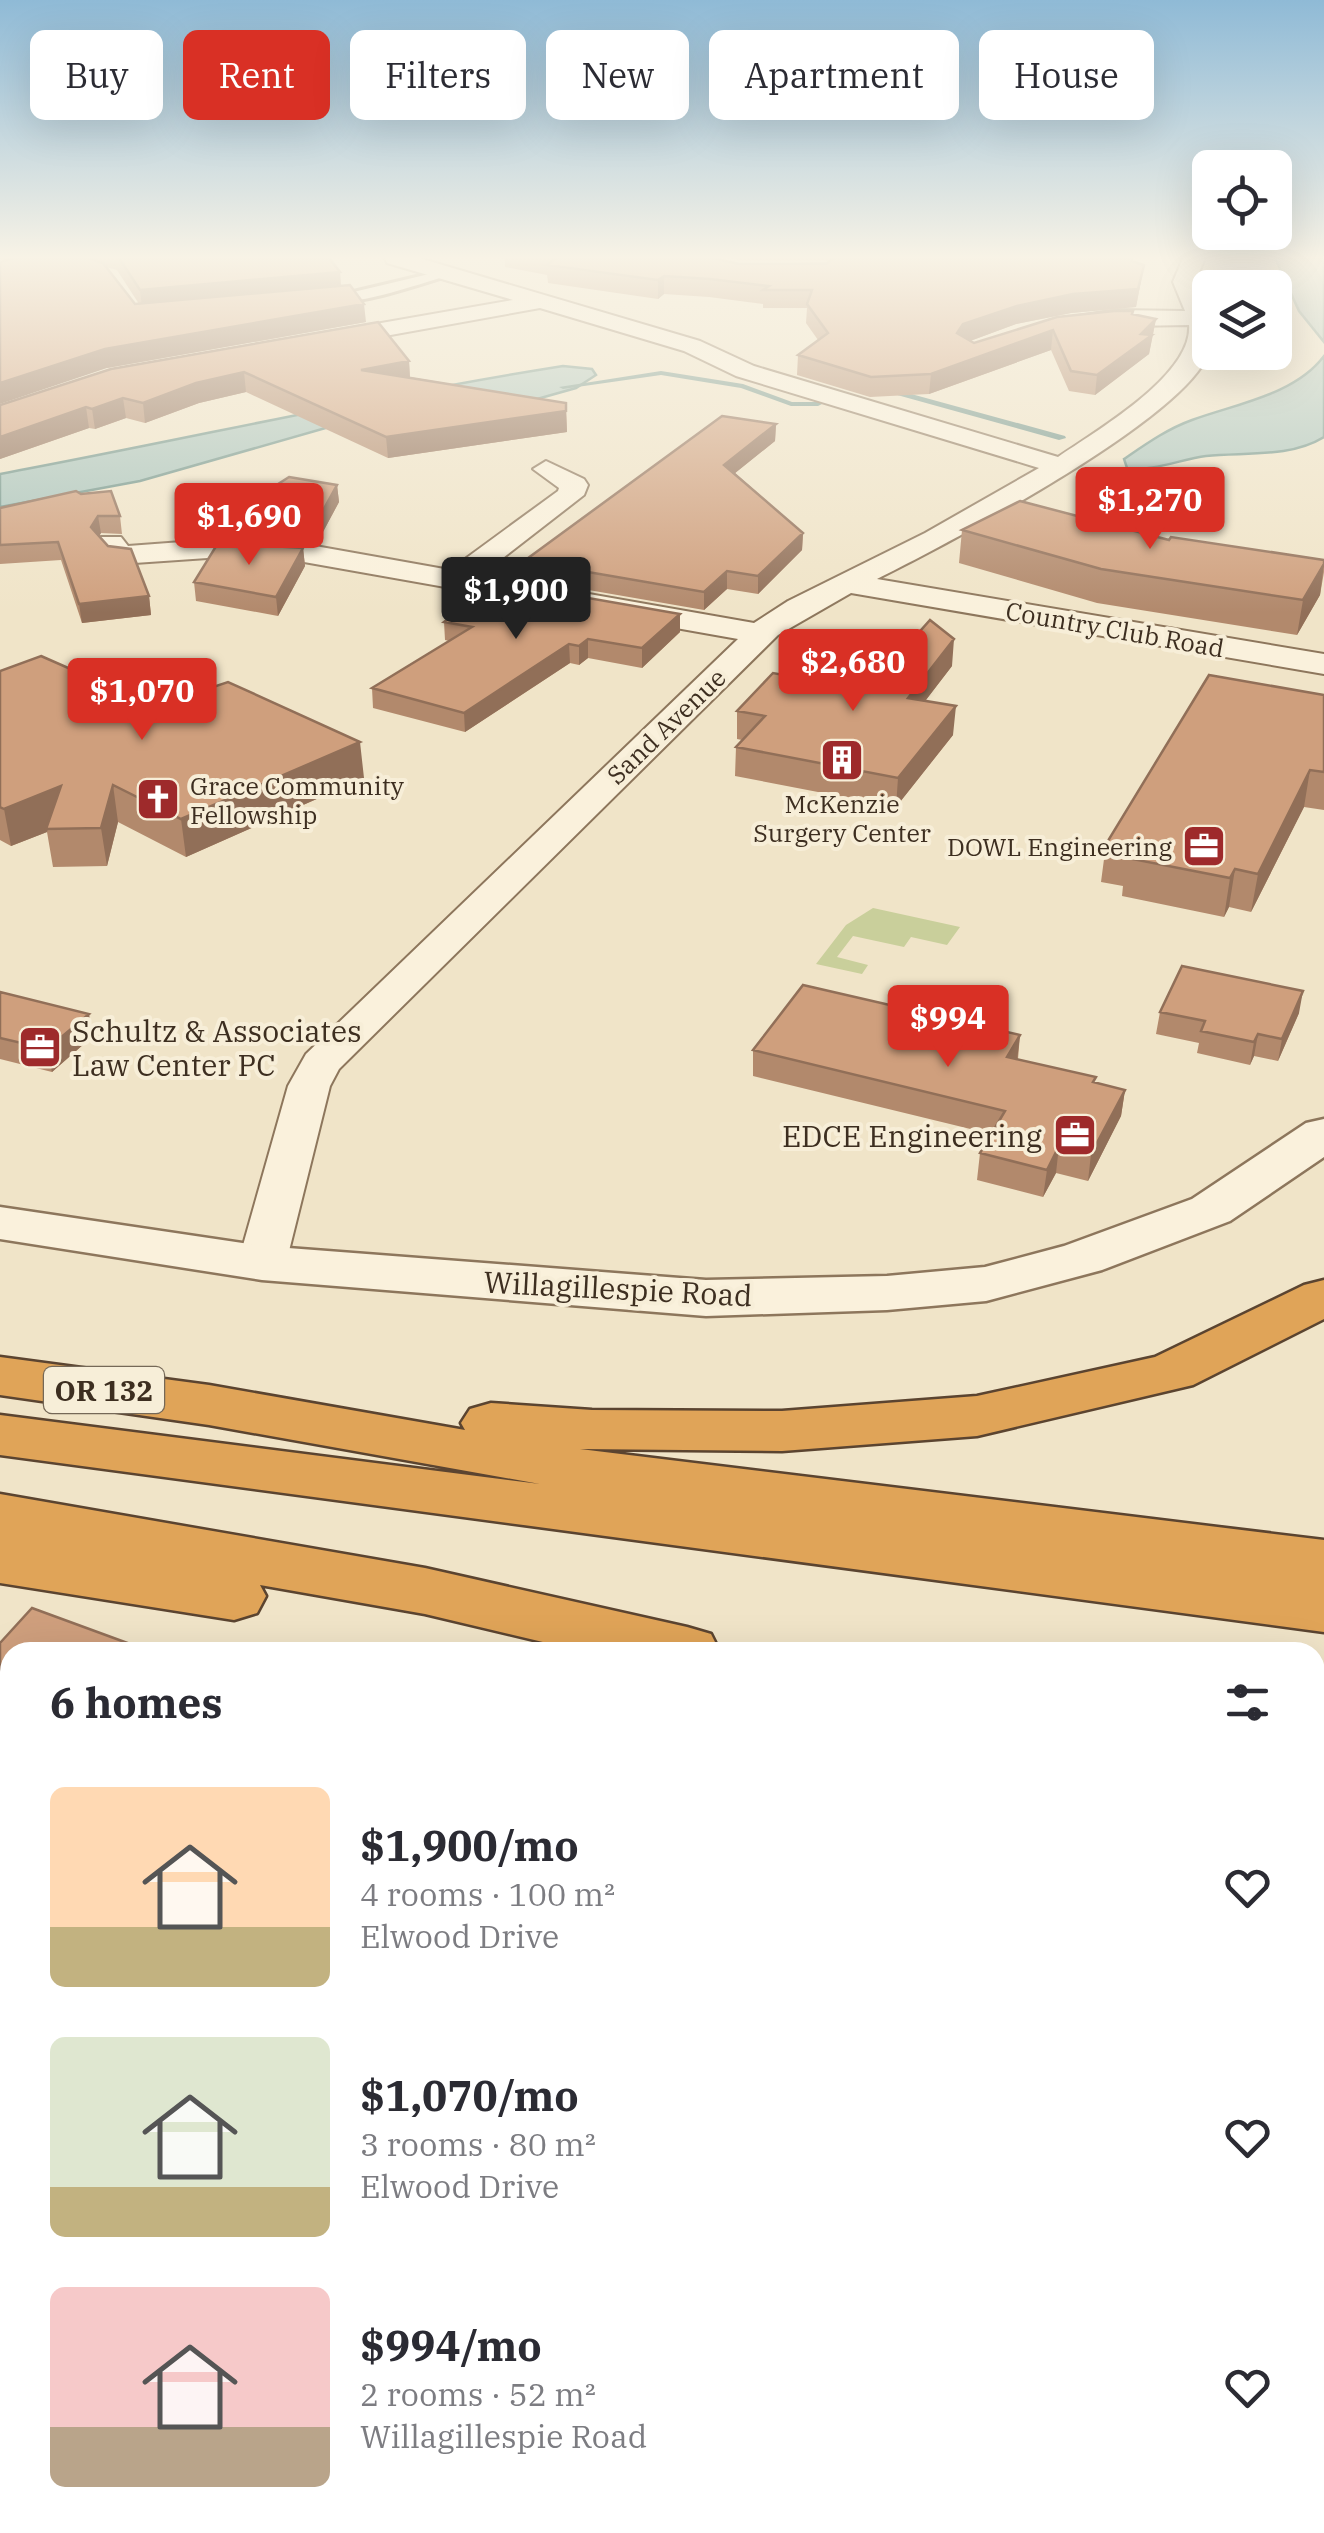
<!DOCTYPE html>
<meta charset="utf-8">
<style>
:root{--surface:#fff;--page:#f7f7f7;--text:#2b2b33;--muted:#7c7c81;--accent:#d93025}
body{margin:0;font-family:"IBM Plex Serif",serif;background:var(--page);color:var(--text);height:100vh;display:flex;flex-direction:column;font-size:38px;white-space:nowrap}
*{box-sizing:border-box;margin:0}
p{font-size:32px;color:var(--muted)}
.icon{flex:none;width:55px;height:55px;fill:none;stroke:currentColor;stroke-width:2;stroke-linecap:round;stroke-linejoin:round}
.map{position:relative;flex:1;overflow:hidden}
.panel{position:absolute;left:0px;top:1642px;width:1325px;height:892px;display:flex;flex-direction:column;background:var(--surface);border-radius:30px 30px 0 0;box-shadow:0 10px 40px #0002}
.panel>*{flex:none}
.hud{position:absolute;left:30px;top:30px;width:1265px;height:90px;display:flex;gap:20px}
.tools{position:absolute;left:1192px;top:150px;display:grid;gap:20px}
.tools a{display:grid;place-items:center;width:100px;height:100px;border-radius:15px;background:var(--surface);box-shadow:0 10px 40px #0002;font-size:50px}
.price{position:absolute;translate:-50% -85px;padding:0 22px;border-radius:10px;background:var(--accent);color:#fff;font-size:32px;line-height:65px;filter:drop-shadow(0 2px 5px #0008)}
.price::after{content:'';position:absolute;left:50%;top:60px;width:30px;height:22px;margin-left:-15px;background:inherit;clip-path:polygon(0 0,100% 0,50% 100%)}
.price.on{background:#222;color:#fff}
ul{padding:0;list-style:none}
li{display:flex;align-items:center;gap:30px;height:250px;padding:0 50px}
li span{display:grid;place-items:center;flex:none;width:280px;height:200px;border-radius:15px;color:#555}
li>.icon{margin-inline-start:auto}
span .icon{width:120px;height:120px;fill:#fffc;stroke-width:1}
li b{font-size:42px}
h2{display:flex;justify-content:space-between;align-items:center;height:120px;padding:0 50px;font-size:42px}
.tag{padding:0 35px;border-radius:15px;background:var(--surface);box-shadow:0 10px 40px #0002;font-size:35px;line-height:90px}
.tag.on{background:var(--accent);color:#fff}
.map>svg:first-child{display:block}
</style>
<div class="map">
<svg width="1324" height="2533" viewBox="0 0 1324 2533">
<rect width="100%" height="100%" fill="#f0e4c8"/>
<path fill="#c9cf9b" d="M873 908 960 927 947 945 911 937 904 947 853 936 837 957 868 965 862 974 816 964 846 925Z"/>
<path fill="#a9c4bc" stroke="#6f938a" stroke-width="2.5" d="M1275 258H1324V342L1299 311Z
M1324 356V437C1290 458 1245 452 1206 456 1181 459 1153 472 1127 468L1124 459C1146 444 1167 429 1192 420 1235 404 1295 395 1324 356Z
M563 366 592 369 596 375 576 388 530 401 336 425 140 481 0 507V474C188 439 374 396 563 366Z"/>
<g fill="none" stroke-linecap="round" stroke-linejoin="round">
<path fill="#6f938a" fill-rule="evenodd" d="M661 371 743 384 792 402H818L822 404 818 406H791L741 388 661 375 563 389 559 387Z
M893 389 1065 436 1066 438 1059 440 890 393V389Z"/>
<g stroke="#8d765c" stroke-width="6">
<path id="service" d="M446 270 450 275C421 283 349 310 324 299Z
M0 1995 10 1999V2027L0 2023Z
M1315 2056 1324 2059V2087L1315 2084Z
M0 2180 10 2184V2217L0 2213Z
M696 2525H749L752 2533H699Z"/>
</g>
<g stroke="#8d765c" stroke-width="4">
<path id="minor" d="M385 258H419L700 341 754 366 1058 457C1096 431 1193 375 1189 325L1072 327 1068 322 1072 317 1116 310 1185 311 1173 282 1183 258H1205L1195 282C1204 304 1215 323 1210 348 1197 414 941 547 877 579L1324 654V674L851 593 778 635 339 1069 330 1086 286 1263 279 1273 262 1278 245 1273 238 1263 288 1086 306 1054 738 639 304 562 222 557 120 564C108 561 104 553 97 543L101 537H121L128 546 222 539 304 544 450 570 558 491 559 488 533 469 546 461 584 479 588 485 584 495 481 575 754 623 788 601 925 533 1039 468 736 376 684 351 540 308 324 347 316 345 312 340 324 333 513 300 387 263Z"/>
</g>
<g stroke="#8d765c" stroke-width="5">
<path id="tertiary" d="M1324 1119V1157L1230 1221 1102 1270 986 1301 887 1310 706 1316 262 1280 0 1239V1207L262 1246 706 1280 887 1276 985 1267 1064 1246 1192 1199 1306 1123Z"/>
</g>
<g stroke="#5b4430" stroke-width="5">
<path id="motorway" d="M1324 1280V1319L1193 1385 977 1436 782 1451 580 1449 1324 1540V1632L0 1455V1415L540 1484 209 1425 0 1395V1357L209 1385 465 1430 461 1423 470 1409 491 1403 592 1410 782 1411 977 1396 1155 1357 1304 1285Z
M0 1494 425 1568 687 1627 711 1634 720 1652H585L425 1614 260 1585 266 1596 257 1613 234 1620 0 1583Z
M1315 1755 1324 1758V1814L1315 1811Z"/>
</g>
<use href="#service" fill="#faf1dc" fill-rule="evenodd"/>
<use href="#minor" fill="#faf1dc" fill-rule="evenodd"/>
<use href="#tertiary" fill="#faf1dc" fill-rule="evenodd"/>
<use href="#motorway" fill="#e0a458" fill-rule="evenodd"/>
</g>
<path fill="#b2896c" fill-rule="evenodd" d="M0 258H329L340 272 341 285 366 322 107 368ZM106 267 117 270 139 304H135Z
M500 258H713L739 264 828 262 825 260H739L730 258H1133V261L1144 265 1136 307 1071 313 1016 324 970 341 974 343 1133 314 1156 319 1149 354 1095 395 1069 391 1051 350 929 394 870 397 797 375 798 355 818 340 806 323 807 308H763V304L709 297 664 294 658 299 548 283 547 275 505 267V259Z
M409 361 410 377 566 403 567 432 388 458 246 392 199 403 145 423 126 418 95 429 89 428 0 459V405L111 369Z
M776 424 775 441 735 473 803 533 802 550 758 594 727 589 704 610 525 579 524 561Z
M337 485 339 502 317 543 234 536 232 518Z
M0 508 120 516 122 534 101 533 99 536 149 596 151 615 82 623 61 560 0 564Z
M962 530 1169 540 1324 560V572L1320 595 1297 635 1097 603 959 563Z
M303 548 305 566 278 616 196 601 194 582Z
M680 614V632L642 668 588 658 579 665 570 663 465 732 373 708 372 688 449 641 445 640 444 622Z
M952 666 925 701 953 735 896 807 735 776 736 747 742 740 737 739V711L839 685 873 684Z
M102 667 174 700 364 778 186 857 118 822 107 866 53 867 47 832 11 846 0 840V671L105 685Z
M1324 695V810L1304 807 1251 912 1229 907 1224 917 1122 896 1123 886 1101 882 1106 844Z
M0 992 93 1036 52 1072 0 1059Z
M1160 1012 1299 1013 1278 1061 1254 1056 1250 1065 1197 1053 1199 1043 1156 1034Z
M1020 1035 1018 1059 1095 1083 1125 1090 1121 1116 1088 1181 1056 1173 1043 1197 977 1180 980 1153 991 1134 753 1076V1050Z
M0 1643 10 1652V1871L0 1867Z
M1315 2211 1324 2216V2440L1315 2435Z"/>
<path fill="#916f58" d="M1144 265 1136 307 1071 313 1016 324 962 344 957 333 963 324Z
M340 272 341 290 142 308 140 290Z
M664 276V294L658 299V280Z
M364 304 366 322 107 368 0 404V383L105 349Z
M1156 319 1149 354 1095 395 1097 375Z
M1053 330 1051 350 929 394 931 374Z
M409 361 410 380 361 370Z
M244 372 246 392 199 403 145 423 143 403 196 383Z
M123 398 126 418 95 429 92 409Z
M86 407 89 428 0 459V437Z
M566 411 567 432 388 458 386 437Z
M776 424 775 441 724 482V465Z
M337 485 339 502 317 543 315 525Z
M98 516 101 533 94 545 91 527Z
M803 533 802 550 758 594V576Z
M303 548 305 566 278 616 276 597Z
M1324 564 1320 595 1297 635 1303 600Z
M727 571V589L704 610V592Z
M149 596 151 615 82 623 79 604Z
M680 614V632L642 668V648Z
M588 639V658L579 665V646Z
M954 639 952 666 906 726 908 698Z
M569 644 570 663 465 732 464 713Z
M956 706 953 735 896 807 898 778Z
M360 742 364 778 186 857 181 819Z
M1310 770 1304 807 1251 912 1258 874Z
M113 785 118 822 107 866 101 828Z
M61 786 47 832 11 846 4 809Z
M1235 869 1229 907 1224 917 1230 878Z
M1303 991 1299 1013 1278 1061 1282 1039Z
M89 1014 93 1036 52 1072 47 1049Z
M1258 1034 1254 1056 1250 1065 1254 1042Z
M1020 1035 1017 1061 1007 1057Z
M1125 1090 1121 1116 1088 1181 1091 1154Z
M1059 1146 1056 1173 1043 1197 1047 1170Z"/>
<path fill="#cf9f7d" stroke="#916f58" stroke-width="2.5" d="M15 258H88L103 263 135 304 350 285 364 304 105 349 0 383V262Z
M119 258H329L340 272 140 290Z
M556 258H713L739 264H826L834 258H1132V261L1144 265 1138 289 1073 294 1017 306 963 324 957 333 974 343 1057 317 1114 311H1133L1132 314 1156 319 1141 334 1152 335 1097 375 1071 371 1053 330 931 374 871 377 798 355 828 333 807 304 812 290H763L769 286 710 279 664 276 658 280 547 265Z
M378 322 409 361 361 370 566 403V411L386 437 244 372 196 383 143 403 123 398 92 409 86 407 0 437V405L111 369Z
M722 416 776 424 724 465 803 533 758 576 727 571 704 592 524 561Z
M289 477 337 485 315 525 232 518 236 511Z
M76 491 81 494 111 491 120 516H98L91 527 108 546 131 549 149 596 79 604 58 542 0 545V508Z
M1020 501 1169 540 1171 537 1324 560V564L1303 600 1101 569 962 530Z
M218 543 303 548 276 597 194 582Z
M496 582 680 614 642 648 588 639 579 646 569 644 464 713 372 688 472 627 444 622Z
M930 620 954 639 908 698 956 706 898 778 736 747 765 716 737 711 773 673 839 685 844 678 873 684Z
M41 656 109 686 102 667 174 700 228 682 360 742 181 819 113 785 101 828 46 829 61 786 4 809 0 807V671Z
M1209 675 1324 695V772L1310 770 1258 874 1235 869 1230 878 1127 858 1133 849 1106 844Z
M1182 966 1303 991 1282 1039 1258 1034 1254 1042 1201 1031 1205 1021 1160 1012Z
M803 985 1020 1035 1007 1057 1096 1077 1093 1082 1125 1090 1091 1154 1059 1146 1047 1170 980 1153 1005 1111 753 1050Z
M0 992 89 1014 47 1049 0 1038Z
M32 1608 152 1652H10V1831L0 1827V1643Z
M1315 2211 1324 2216V2373L1315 2369Z
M0 2330 10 2342V2525H264L271 2533H0Z
M290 2525H627L635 2533H281Z"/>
<linearGradient id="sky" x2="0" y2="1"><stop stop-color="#8fbad6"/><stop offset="0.42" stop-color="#f8f3e6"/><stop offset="1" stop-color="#f8f3e6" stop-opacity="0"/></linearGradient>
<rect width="1324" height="613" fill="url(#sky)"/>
<defs>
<g id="building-square" transform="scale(2.25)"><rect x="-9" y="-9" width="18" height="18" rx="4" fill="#9e2a2b" stroke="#f7eed8"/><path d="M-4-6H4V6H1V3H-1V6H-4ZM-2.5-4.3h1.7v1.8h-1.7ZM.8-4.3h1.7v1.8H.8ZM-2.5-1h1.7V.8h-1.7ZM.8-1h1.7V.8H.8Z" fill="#fff"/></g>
<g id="church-square" transform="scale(2.25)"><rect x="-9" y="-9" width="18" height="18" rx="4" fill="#9e2a2b" stroke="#f7eed8"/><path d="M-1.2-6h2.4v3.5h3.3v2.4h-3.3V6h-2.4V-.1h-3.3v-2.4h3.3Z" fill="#fff"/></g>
<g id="office-square" transform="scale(2.25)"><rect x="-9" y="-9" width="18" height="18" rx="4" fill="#9e2a2b" stroke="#f7eed8"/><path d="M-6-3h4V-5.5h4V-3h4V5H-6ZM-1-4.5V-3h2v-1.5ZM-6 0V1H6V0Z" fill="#fff"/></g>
</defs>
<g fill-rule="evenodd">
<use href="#building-square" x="842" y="760"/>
<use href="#church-square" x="158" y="799"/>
<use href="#office-square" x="1204" y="846"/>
<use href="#office-square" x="40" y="1047"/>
<use href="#office-square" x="1075" y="1135"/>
</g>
<g text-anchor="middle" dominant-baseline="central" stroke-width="8" stroke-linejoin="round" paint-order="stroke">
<g font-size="25" fill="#3d2e20" stroke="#f7eed8">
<text transform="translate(1115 629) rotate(10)">Country Club Road</text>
<text transform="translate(666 726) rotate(-44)">Sand Avenue</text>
</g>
<g font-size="25" fill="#3d2e20" stroke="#f7eed8" text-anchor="start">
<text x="190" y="785">Grace Community<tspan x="190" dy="29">Fellowship</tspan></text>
<text x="842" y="803" text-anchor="middle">McKenzie<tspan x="842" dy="29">Surgery Center</tspan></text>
<text x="1172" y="846" text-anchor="end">DOWL Engineering</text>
</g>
<rect fill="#f7eed8" stroke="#756857" stroke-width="2.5" x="44" y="1367" width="120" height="46" rx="8"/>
<g font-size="28" font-weight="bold" fill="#3d2e20">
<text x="104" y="1390">OR 132</text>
</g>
<g font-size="30" fill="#3d2e20" stroke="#f7eed8" text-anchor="start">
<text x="72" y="1030">Schultz &amp; Associates<tspan x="72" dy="34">Law Center PC</tspan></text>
<text x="1042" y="1135" text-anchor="end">EDCE Engineering</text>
</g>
<g font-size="30" fill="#3d2e20" stroke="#f7eed8">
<text transform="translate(618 1288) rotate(3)">Willagillespie Road</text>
</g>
</g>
</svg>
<div class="tools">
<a><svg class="icon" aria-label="locate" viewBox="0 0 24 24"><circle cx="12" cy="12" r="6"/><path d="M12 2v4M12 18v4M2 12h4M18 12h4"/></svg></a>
<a><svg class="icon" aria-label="layers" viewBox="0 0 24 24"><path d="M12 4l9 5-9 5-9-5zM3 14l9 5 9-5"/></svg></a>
</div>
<b class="price" style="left:1150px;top:552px">$1,270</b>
<b class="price" style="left:249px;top:568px">$1,690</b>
<b class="price on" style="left:516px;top:642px">$1,900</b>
<b class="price" style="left:853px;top:714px">$2,680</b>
<b class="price" style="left:142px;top:743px">$1,070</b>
<b class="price" style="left:948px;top:1070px">$994</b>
<div class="hud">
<a class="tag">Buy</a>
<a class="tag on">Rent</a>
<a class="tag">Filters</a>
<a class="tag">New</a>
<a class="tag">Apartment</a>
<a class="tag">House</a>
</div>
<section class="panel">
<h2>6 homes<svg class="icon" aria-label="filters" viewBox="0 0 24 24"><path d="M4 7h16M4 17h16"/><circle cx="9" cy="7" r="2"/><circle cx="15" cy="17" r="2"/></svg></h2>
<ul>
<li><span style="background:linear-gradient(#ffd9b3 70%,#c2b280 0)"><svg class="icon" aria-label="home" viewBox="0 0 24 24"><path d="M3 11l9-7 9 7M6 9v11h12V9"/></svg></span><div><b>$1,900/mo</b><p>4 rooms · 100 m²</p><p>Elwood Drive</p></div><svg class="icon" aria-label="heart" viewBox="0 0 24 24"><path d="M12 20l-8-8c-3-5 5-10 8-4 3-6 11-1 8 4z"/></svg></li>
<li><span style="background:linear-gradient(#dfe7d0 75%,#c2b280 0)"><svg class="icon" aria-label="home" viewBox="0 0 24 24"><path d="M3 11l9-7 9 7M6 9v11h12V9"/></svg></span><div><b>$1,070/mo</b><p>3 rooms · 80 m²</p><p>Elwood Drive</p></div><svg class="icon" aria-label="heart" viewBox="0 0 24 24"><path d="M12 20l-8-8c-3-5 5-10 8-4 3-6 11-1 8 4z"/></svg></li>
<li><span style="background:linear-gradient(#f6c9c9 70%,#b9a48a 0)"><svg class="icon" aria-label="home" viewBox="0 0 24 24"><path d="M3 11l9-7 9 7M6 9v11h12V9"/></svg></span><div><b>$994/mo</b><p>2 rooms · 52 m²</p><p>Willagillespie Road</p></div><svg class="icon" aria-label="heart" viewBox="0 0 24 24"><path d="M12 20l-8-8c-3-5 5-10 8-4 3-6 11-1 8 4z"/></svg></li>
</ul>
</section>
</div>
